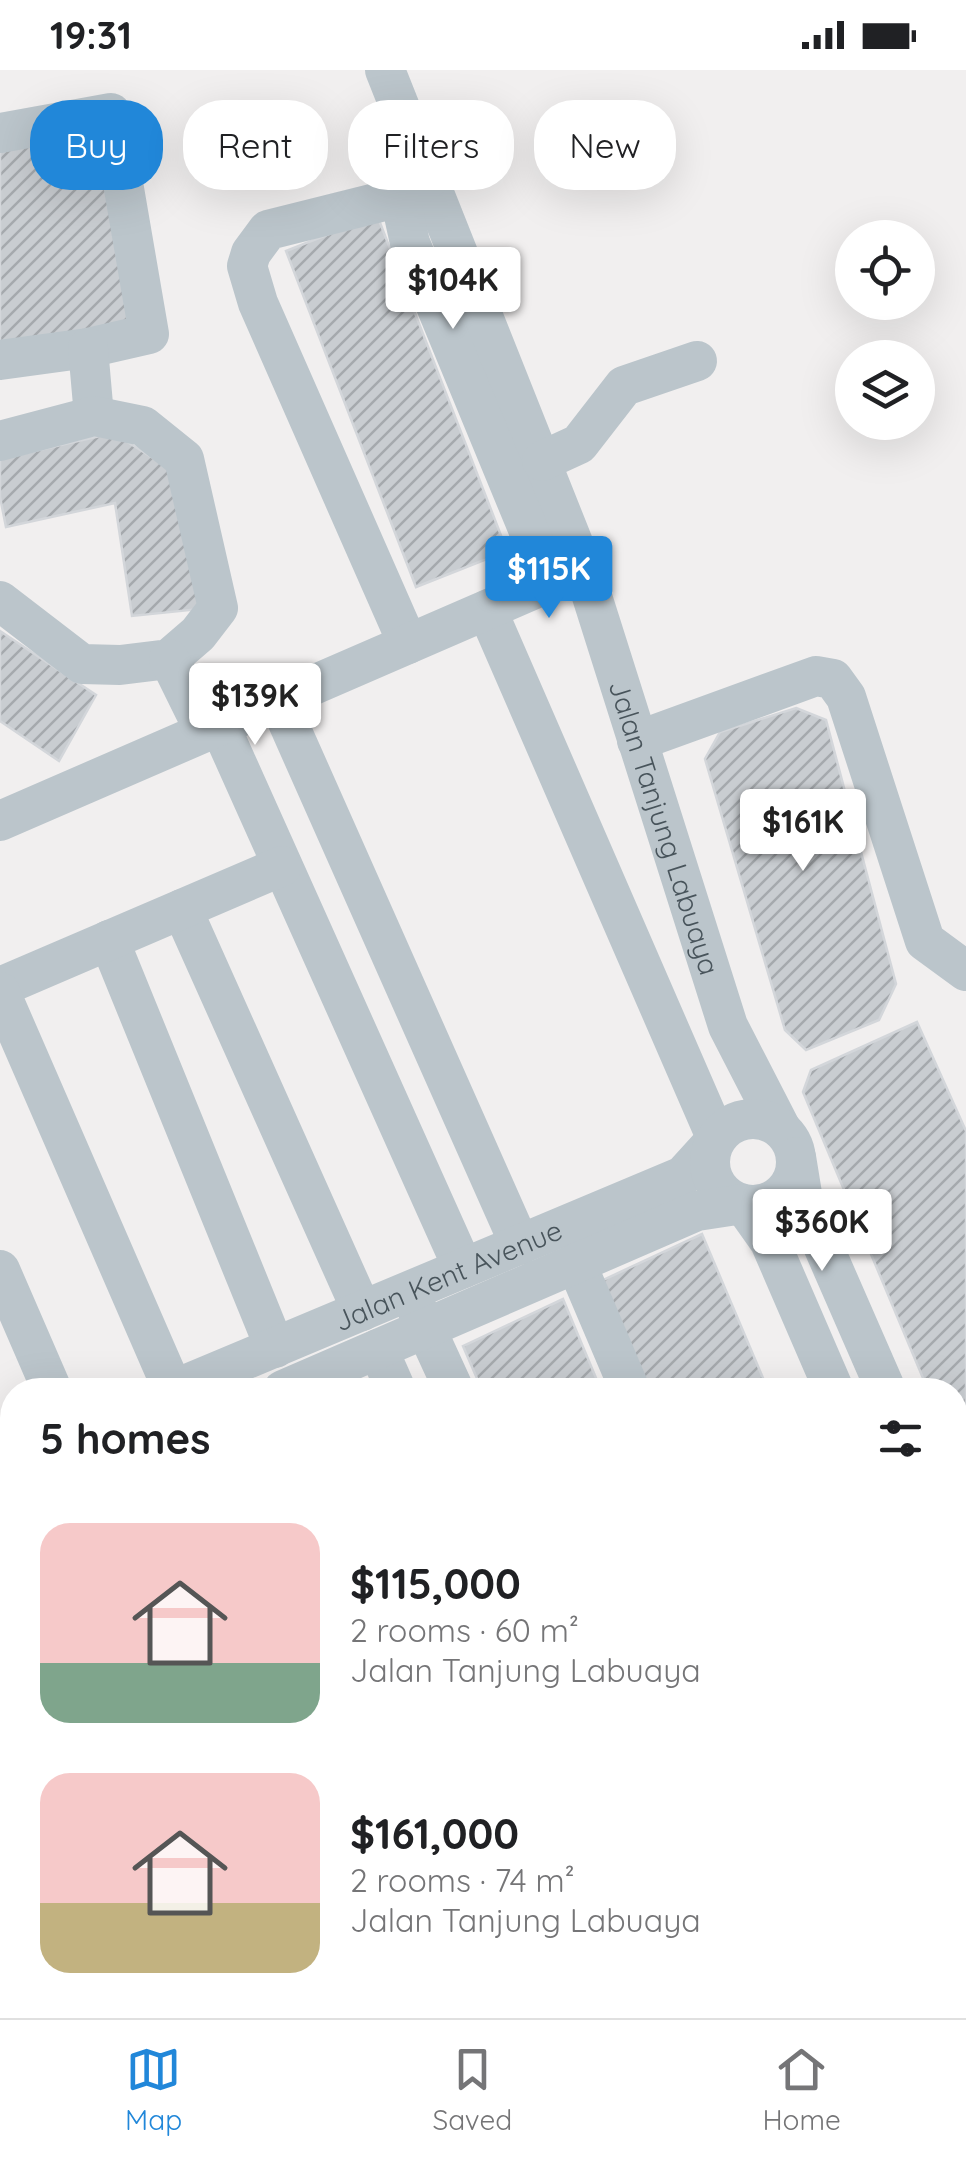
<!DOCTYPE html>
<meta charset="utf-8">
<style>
:root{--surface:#fff;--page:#f2f2f2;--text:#202124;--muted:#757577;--line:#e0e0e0;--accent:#2187d9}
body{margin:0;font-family:Quicksand,sans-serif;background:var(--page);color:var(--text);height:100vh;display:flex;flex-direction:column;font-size:38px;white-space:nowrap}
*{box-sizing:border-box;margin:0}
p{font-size:32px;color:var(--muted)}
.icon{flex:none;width:55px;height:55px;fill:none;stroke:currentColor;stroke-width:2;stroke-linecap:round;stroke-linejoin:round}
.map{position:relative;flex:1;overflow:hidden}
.details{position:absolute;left:0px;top:1308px;width:968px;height:642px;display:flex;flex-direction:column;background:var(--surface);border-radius:40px 40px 0 0;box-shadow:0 10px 40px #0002}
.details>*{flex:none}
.hud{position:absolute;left:30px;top:30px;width:908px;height:90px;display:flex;gap:20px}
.buttons{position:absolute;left:835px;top:150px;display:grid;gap:20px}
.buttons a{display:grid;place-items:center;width:100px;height:100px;border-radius:50%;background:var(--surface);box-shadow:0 10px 40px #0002;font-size:50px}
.price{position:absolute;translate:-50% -85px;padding:0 22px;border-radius:10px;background:#fff;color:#222;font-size:32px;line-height:65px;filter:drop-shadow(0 2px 5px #0008)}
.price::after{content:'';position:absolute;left:50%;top:60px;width:30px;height:22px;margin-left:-15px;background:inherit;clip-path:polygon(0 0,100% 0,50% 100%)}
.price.active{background:var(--accent);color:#fff}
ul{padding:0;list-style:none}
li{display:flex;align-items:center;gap:30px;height:250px;padding:0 40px}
li span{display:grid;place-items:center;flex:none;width:280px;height:200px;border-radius:30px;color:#555}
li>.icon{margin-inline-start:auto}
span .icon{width:120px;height:120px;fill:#fffc;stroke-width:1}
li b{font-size:42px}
h2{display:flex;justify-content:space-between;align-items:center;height:120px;padding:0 40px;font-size:42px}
.pill{padding:0 35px;border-radius:40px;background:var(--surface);box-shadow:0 10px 40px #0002;font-size:35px;line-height:90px}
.pill.active{background:var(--accent);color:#fff}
.status{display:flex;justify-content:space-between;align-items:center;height:70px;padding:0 50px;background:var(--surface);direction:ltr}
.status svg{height:28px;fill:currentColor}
.tabs{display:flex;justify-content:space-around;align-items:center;height:140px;border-top:2px solid var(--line);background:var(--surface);font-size:28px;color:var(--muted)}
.tabs a{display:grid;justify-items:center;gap:5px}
.tabs .active{color:var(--accent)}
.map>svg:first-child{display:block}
</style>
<div class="status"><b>19:31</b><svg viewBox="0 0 49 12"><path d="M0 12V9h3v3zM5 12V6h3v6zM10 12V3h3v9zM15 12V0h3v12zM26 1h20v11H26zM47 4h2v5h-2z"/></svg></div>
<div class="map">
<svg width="966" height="1948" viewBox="0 0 966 1948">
<defs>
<pattern id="building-hatch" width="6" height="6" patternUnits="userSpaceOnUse" patternTransform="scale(2.5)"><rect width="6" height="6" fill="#c9cdd1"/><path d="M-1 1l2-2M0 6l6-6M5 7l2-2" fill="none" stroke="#a5a9ad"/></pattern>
</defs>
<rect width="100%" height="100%" fill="#f1efef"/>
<path fill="#fbf4e9" d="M654 1938H720L725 1948H659Z"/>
<path fill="url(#building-hatch)" stroke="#d3d6da" stroke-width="2.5" d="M105 62 136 255 0 276V76Z
M377 145 507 481 416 517 286 181Z
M113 363 177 403 200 539 132 546 115 433 6 457 0 427V389Z
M0 561 96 625 59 691 0 651Z
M796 638 826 650 896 914 879 950 806 980 785 960 705 689 720 662Z
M917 952 966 1061V1383L956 1387 955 1320H928L803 1022 811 1000Z
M702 1164 768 1320H650L603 1210Z
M563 1229 601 1320H482L463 1276Z
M341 1938H473L478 1948H318Z
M482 1938H568L572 1948H486Z"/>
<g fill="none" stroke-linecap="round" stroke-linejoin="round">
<g stroke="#bbc5cb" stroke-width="40">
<path id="s1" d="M385 0 583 498 728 956 781 1059"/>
<path d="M0 63 111 43 149 264 88 278 0 290"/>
<path d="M400 127 410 173 550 512"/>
<path d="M88 278 94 346"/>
<path d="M0 371 94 346 143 356 184 389 218 538 198 564 169 589 120 595 82 594 0 531"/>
<path d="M542 391 579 374 624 316 697 291"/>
<path d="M487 540 716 1067"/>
<path d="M408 574 258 233 247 196 251 183 268 160 400 127 429 108"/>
<path d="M169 589 205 662"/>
<path d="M278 630 520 1175"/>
<path d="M220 656 463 1198"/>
<path d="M637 671 816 606 833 609 846 627 925 871 966 901"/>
<path d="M0 751 583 498"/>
<path d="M182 839 362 1241"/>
<path d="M109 870 275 1278"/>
<path d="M0 917 282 796"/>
<path id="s2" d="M0 922 173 1320 683 1106 713 1073"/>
<circle cx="753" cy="1092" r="43"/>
<path d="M796 1087 803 1130 886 1320"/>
<path d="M576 1193 630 1320"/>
<path d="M0 1200 52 1320"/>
<path d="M416 1237 454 1320"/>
<path d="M378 1279 396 1320"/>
<path d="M283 1320 697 1141 743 1134 770 1172 834 1320"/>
<path d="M0 1393 12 1388"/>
<path d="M955 1433 966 1428"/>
<path d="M0 1442 12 1437"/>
<path d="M955 1476 966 1501"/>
<path d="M955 1601 966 1626"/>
<path d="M955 1657 966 1652"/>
<path d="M0 1719 12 1749"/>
<path d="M0 1808 12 1838"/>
<path d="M54 1938 58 1948"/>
<path d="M100 1938 107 1948"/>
<path d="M611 1938 616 1948"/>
<path d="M142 1948 167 1938"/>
<path d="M255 1948 280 1938"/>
</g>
</g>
<g text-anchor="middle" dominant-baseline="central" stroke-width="8" stroke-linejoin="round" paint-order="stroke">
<g font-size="28" fill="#48545b" stroke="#fff">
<text stroke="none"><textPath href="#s1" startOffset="808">Jalan Tanjung Labuaya</textPath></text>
<text stroke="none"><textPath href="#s2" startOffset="732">Jalan Kent Avenue</textPath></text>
</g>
</g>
</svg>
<div class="buttons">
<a><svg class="icon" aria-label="locate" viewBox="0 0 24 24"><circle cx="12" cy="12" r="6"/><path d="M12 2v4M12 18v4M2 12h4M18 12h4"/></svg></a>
<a><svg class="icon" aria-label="layers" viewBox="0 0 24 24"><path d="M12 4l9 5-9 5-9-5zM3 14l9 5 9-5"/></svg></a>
</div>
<b class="price" style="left:453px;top:262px">$104K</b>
<b class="price active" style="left:549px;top:551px">$115K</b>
<b class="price" style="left:255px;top:678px">$139K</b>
<b class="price" style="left:803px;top:804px">$161K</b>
<b class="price" style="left:822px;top:1204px">$360K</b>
<div class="hud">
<a class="pill active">Buy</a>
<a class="pill">Rent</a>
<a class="pill">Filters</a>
<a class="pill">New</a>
</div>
<section class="details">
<h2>5 homes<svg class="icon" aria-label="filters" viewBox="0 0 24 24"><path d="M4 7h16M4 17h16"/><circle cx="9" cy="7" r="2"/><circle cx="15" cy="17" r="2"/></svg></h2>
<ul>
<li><span style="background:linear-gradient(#f6c9c9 70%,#7fa58c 0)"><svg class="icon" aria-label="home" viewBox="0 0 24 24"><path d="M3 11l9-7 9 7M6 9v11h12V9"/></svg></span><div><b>$115,000</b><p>2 rooms · 60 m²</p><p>Jalan Tanjung Labuaya</p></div></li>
<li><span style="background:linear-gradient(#f6c9c9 65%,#c2b280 0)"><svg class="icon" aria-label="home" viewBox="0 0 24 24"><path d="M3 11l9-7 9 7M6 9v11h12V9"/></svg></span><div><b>$161,000</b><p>2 rooms · 74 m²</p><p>Jalan Tanjung Labuaya</p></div></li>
</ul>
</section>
</div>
<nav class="tabs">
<a class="active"><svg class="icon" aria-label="map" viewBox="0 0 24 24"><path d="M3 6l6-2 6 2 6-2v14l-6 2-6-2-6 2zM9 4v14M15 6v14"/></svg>Map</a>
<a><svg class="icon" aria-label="saved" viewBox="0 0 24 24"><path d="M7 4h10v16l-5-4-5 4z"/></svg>Saved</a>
<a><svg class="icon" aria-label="home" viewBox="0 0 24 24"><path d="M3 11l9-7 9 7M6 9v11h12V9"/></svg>Home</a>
</nav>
